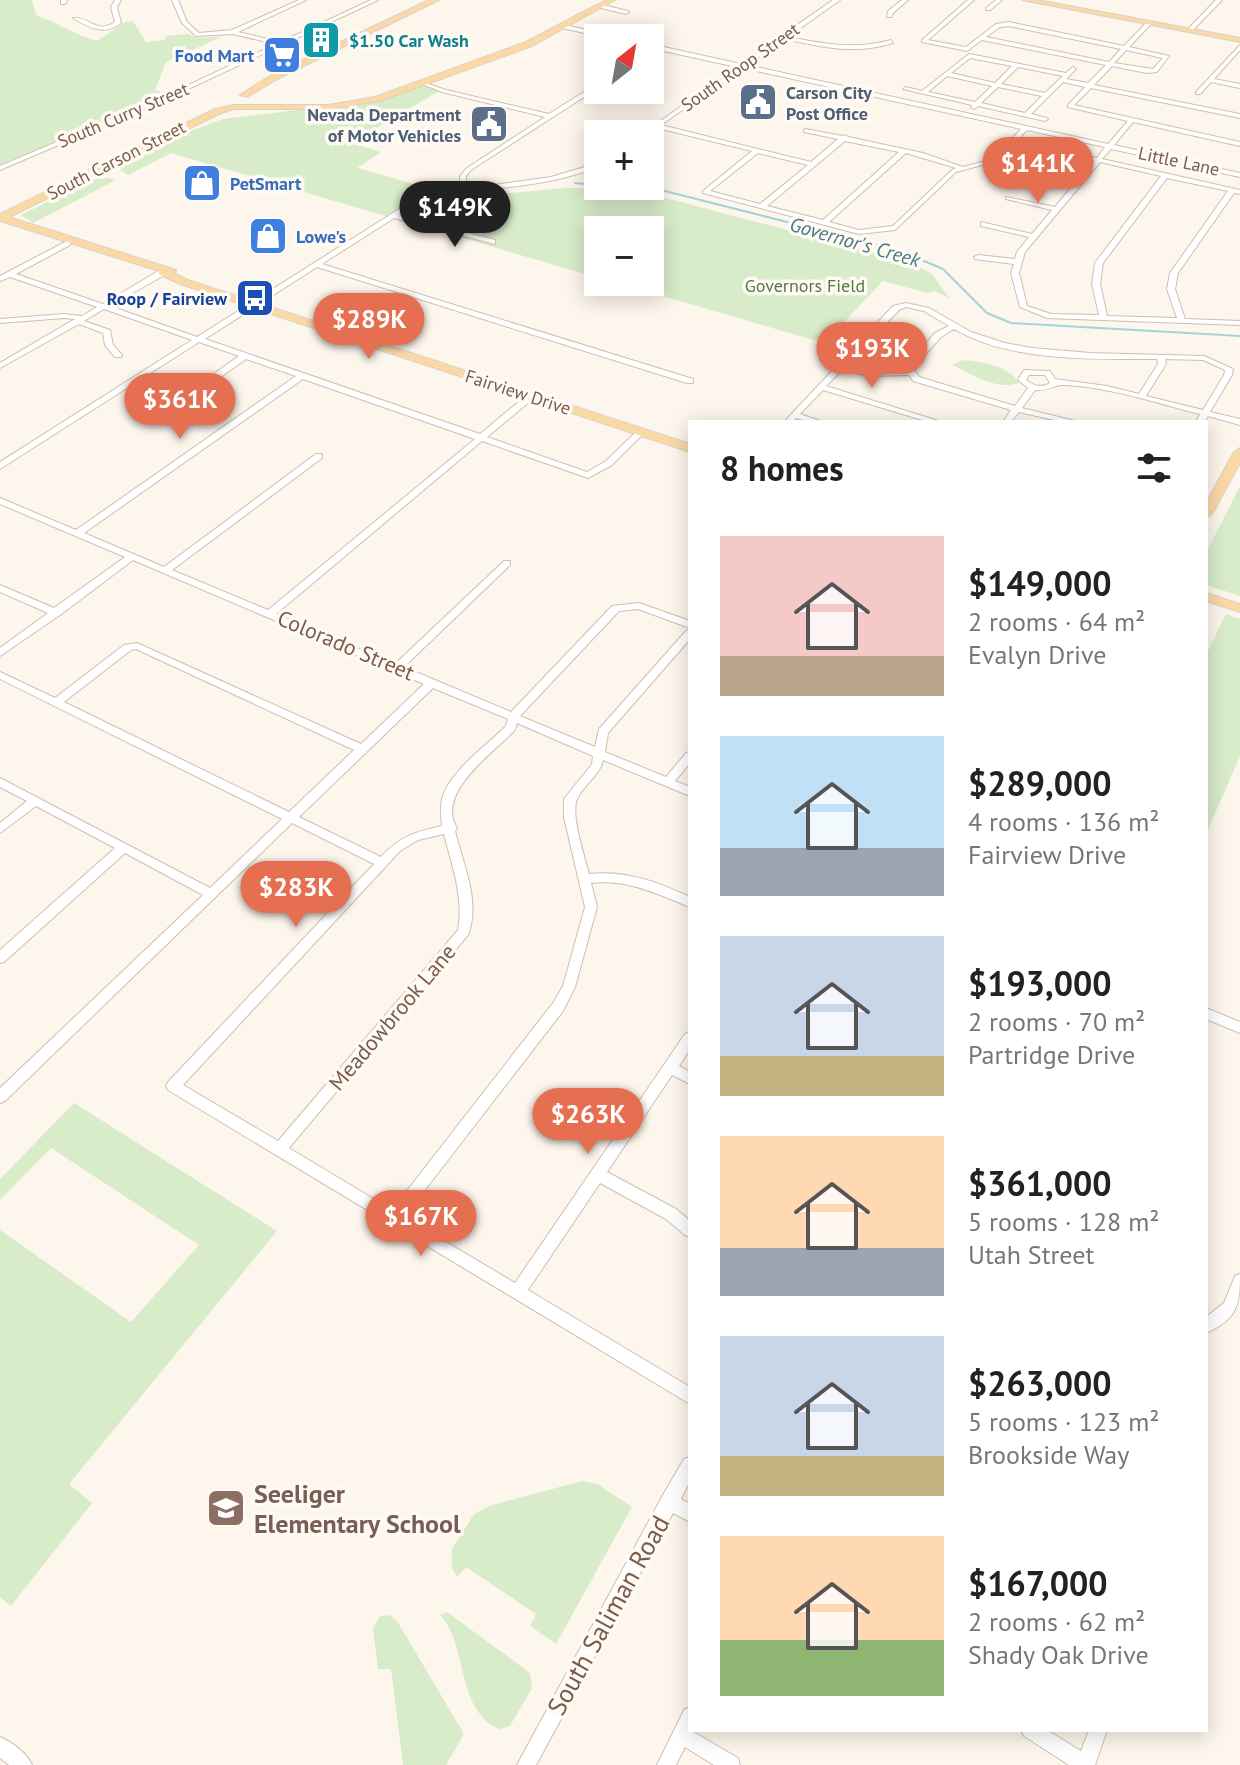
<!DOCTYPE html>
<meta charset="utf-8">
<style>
:root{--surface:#fff;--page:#f6f6f6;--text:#222;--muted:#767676;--accent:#e76f51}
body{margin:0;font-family:"PT Sans",sans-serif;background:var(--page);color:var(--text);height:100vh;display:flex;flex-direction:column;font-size:30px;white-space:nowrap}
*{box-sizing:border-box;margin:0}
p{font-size:26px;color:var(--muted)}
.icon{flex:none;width:44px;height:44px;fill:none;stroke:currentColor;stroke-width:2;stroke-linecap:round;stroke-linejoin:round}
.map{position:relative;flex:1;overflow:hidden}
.drawer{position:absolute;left:688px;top:420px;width:520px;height:1312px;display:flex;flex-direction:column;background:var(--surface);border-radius:0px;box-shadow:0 4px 20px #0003}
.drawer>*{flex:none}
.needle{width:52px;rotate:31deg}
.tools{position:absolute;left:584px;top:24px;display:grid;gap:16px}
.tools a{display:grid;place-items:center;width:80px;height:80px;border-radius:0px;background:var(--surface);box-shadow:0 4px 20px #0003;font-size:40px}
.price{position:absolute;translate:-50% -68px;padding:0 18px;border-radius:28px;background:var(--accent);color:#fff;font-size:26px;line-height:52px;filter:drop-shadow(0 2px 4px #0008)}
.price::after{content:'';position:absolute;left:50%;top:48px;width:24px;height:18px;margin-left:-12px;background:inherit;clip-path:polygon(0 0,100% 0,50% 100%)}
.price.current{background:#222;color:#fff}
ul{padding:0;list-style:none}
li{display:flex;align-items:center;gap:24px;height:200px;padding:0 32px}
li span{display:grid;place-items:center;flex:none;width:224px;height:160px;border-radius:0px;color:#555}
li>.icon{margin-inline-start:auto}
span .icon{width:96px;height:96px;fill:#fffc;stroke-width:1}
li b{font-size:34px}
h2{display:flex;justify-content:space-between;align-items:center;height:96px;padding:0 32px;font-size:34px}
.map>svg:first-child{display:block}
</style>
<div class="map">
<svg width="1240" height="1765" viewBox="0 0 1240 1765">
<rect width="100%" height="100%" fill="#fdf6ec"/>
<path fill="#d8ecc9" d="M0 0H32L36 15C58 23 75 35 97 41L125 22 133 21 146 42 165 40 166 36 188 34 196 38 221 37 166 62 155 90 168 94 0 165Z
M427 84 441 90 351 143 381 152 357 168 449 194 428 199 389 217 171 153 128 175 118 168 183 134 223 119 363 102Z
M108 178 116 180 33 223 21 215 93 179Z
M565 188 632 189 912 263 932 274 950 299 935 291 927 293 883 281 824 343 614 282H650V230H598V278L456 236 461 231 407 214 454 198Z
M963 360C981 362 1009 365 1019 383 996 391 972 374 952 365Z
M1240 486V596L1206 585V553Z
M1226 614 1240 619V756L1206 834V655Z
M74 1103 277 1231 69 1484 92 1503 11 1606 0 1597V1230L131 1322 199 1245 51 1148 0 1200V1179Z
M582 1481 597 1484 632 1507 556 1644 530 1626 536 1614 466 1567 457 1577 452 1568V1549L474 1514 489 1506Z
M447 1612 530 1673 532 1688 510 1726 500 1729C455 1711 469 1645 440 1615Z
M389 1615 397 1621 464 1734 446 1765H403L391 1669H378L373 1629 380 1616Z"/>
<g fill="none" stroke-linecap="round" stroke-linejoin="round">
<path stroke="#a5d3da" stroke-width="2" d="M575 183 598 185
M645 186 898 250 943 269 987 313 1011 323 1240 336"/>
<g stroke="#d1beb0" stroke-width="2">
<path id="minor" d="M61 0H67L65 4H61Z
M115 0H121L117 7 121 23C104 36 90 28 73 18 90 16 95 35 115 22L111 7Z
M172 0H178L187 22 199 33 232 30 299 0H306L238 32 281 42 371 0H378L169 98 0 170V166L165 96 276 44 233 34 196 36 182 23Z
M833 0H840L788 37C824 44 855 50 891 40L893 43C855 55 822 47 785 39L747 65 1108 144 1128 121 1068 107V105L1085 87 1063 82 1031 114 1047 118 1048 119 1045 121 978 106 974 109 971 107 972 105 903 89 906 87 922 91 969 54 1066 73 1073 67 1076 69 1066 79 1088 83 1106 65 982 40 967 51 922 42V40L968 0H974L928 40 966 47 996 24 1009 22 1124 46 1147 22H1151V24L1129 47 1169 56 1157 72 1147 73 1112 66 1094 85 1240 114V118L1091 88 1074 105 1240 142V146L1133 122 1114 145 1240 173V177L1111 149 1102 159 1240 190V194L1234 193 1178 273 1175 289 1185 319 1240 321V325L1047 318 1020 307 1011 273 1014 264 975 259 974 257 978 255 1015 259 1017 252 1029 237 981 226V222L1032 234 1052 210 1006 199V197L1055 207 1073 185 1029 174V172L1076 182 1094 161 1051 151V149L1097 158 1105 147 1027 130 997 161 956 172 895 230 859 234 703 193V191L752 151 657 128 649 134H642L737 67 650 48V44L741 64ZM1009 26 1121 49 1109 62 986 37 1000 27ZM1126 50 1163 58 1153 69 1114 63ZM970 58 1012 66 995 83 951 73ZM1018 67 1063 76 1045 93 1001 84ZM743 68 1021 129 993 159 963 167 923 153 848 137 845 135 842 136 806 129 804 130V132L838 139 811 162 661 125ZM947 76 992 86 975 102 928 92ZM998 87 1042 96 1025 113 981 103ZM845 141 899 152 823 220 767 206ZM758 153 808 165 760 204 710 191ZM906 153 956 168 952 170 893 226 859 230 829 222ZM1100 162 1161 176 1095 263 1092 284 1099 315 1051 314 1027 306 1019 273 1025 252ZM1167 178 1228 191 1170 273 1167 289 1177 318 1107 316 1100 284 1103 263Z
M902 0H908L893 13 891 17H887L888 11Z
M996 0H1002L990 10H986V8Z
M1216 0H1222L1192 31H1188V29Z
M599 4 628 11 629 12 626 14 597 7Z
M564 25 615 36 618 38H607L562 28Z
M1240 45V50L1214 79 1240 84V88L1211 82 1200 94H1196V92Z
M420 81 446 90 549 114 598 83V88L471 170 466 176V189L551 177 598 163V167C574 176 550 182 525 185 484 191 435 192 399 215L495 240V244L394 218 322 264 693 379V383H687L317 267 205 339 480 434 528 394H534V398L487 437 587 472 606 461 638 430 645 432 612 465 588 478 482 441 276 614 395 664 504 561H510V565L404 667 511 712 612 606 639 603 690 621V628L638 609 619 611 520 716 595 747 599 729 686 631 690 630V639L608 733 605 752 666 777 686 753 690 752V763L675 781 690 787V796L603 760C600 775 585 784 578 797 569 812 585 857 589 874 626 870 658 882 690 897V907C656 894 629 879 591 883L597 907 575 987 563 1011 404 1217 515 1283 685 1034 690 1032V1049L679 1066 690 1072V1084L672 1075 607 1172 676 1209 690 1221V1237L685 1235 666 1219 600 1183 528 1290 690 1387V1404L168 1090 166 1086 168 1082 374 864 292 823 5 1101 0 1103V1088L203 895 125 853 4 962 0 963V950L115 848 36 806 0 833V823L27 801 0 787V778L210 888 282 819 0 679V672L55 698 124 645 137 643 361 744 424 684 133 560 60 615 0 656V648L48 613 0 592V585L54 608 125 557 0 504V498L76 530 296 376 246 359 201 391H195V387L239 356 199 342 0 469V462L192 340 104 309 84 321 110 330 113 345 122 355 121 357H115L105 345 103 333 79 324 0 368V363L75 319 64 318 0 323V319L64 314 82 316 97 307 10 277 0 281V276L67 241H70V245L16 274 103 304 160 270H166V274L110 306 197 337 404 206 427 198 460 190V176L467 168 545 117 442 92 420 83ZM303 379 475 439 268 610 172 570 322 458V454H316L164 567 84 533ZM136 649 354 750 289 812 64 702 131 650ZM433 688 508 719 506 726C487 745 448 773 442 799 440 808 441 817 442 826 415 832 400 836 381 857L299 817ZM517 723 593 756 592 764 564 799V817L585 907 563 986 553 1003 392 1210 289 1148 468 935C481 902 463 864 455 831L457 828C435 793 493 753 515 730ZM444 834C452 866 464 897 458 930L278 1141 183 1085 400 851 418 840Z
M906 303 929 308 971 332 1005 343 1032 348 1090 353 1204 356 1233 369 1232 375 1210 412 1240 419V425L1208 416 1204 422H1196L1200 414C1156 403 1110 387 1064 385 1054 384 1048 392 1035 390L1022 408 1079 422H1063L1019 412 1011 422H1003L1011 410 913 381 909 375 870 376 842 370 826 386 942 422H929L823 390 800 414 823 422H810L796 418 793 422H784L893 306ZM906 307 924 311 949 326 935 333 906 366V370L870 372 846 366 899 310ZM954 329C1010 362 1093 359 1157 359L1158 364 1139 394 1107 386 1055 379 1050 371H1047L1024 370 1018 380 1028 388 1015 406 919 377 913 368 941 337ZM1165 359 1203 360 1225 370 1224 375 1203 410 1146 396 1166 364ZM1029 375H1045L1050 383C1042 388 1034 386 1026 380Z
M1206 1008 1240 1022V1033L1206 1019Z
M1240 1274C1240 1306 1237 1319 1206 1333V1317L1224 1303 1235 1276Z
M690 1457V1481L681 1499 690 1504V1522L673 1513 536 1765H517L663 1495 684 1459Z
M690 1707V1730L738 1758 740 1765H714L685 1747 676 1765H657L684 1710Z
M1021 1730H1047L1081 1751 1089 1730H1107L1095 1765H1069L1024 1736Z
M0 1737C12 1742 27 1753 32 1765H9L0 1758Z"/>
</g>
<g stroke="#dad1cd" stroke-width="2">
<path id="major" d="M429 0H439L279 78 247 97 240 95 273 74Z
M606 0H615L532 46 380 101 328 109H234L221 113 9 217 176 270 175 274 188 280 690 444V452L180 284 159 274V271L0 221V214L215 109 234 105H328L375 97 526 42Z
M1022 0H1038L1240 38V42Z
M1240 448V463L1212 514 1206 518V503L1234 452Z
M1206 593 1240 604V612L1206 601Z"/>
</g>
<use href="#minor" fill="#fff" fill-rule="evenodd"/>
<use href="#major" fill="#fbd9a5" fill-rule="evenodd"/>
</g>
<defs>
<g id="building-square" transform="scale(2)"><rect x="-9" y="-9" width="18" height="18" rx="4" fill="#0f9aa8" stroke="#fffaf3"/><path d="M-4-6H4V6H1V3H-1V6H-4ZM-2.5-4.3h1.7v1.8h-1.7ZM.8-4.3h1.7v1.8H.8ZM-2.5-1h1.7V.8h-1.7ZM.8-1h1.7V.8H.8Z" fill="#fff"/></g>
<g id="supermarket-square" transform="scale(2)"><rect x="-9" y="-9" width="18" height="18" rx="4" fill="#3f7fe0" stroke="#fffaf3"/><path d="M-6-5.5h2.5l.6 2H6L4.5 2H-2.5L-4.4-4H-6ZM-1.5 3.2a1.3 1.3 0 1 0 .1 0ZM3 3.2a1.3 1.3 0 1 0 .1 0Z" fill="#fff"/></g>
<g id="civic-square" transform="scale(2)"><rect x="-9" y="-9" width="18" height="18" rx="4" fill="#5c6f8a" stroke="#fffaf3"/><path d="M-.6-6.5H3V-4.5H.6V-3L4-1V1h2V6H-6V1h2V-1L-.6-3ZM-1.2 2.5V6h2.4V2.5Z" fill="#fff"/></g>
<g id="shop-square" transform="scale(2)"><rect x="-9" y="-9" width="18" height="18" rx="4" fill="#3f7fe0" stroke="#fffaf3"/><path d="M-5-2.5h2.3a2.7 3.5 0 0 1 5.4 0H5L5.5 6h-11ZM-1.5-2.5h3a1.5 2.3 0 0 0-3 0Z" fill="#fff"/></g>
<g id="bus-square" transform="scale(2)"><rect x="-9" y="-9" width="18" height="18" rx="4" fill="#1a4fb4" stroke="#fffaf3"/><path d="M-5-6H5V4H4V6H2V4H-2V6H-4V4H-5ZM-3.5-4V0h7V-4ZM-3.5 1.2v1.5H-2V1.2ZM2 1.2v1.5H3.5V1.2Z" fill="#fff"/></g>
<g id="school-square" transform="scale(2)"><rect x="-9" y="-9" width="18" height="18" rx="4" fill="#8d6e63" stroke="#fffaf3"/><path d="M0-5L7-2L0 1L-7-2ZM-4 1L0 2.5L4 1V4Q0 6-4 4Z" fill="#fff"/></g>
</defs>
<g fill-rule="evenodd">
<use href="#building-square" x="321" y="40"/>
<use href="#supermarket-square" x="282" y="55"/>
<use href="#civic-square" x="758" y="102"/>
<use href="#civic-square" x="489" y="124"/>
<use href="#shop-square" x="202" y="183"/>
<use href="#shop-square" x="268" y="236"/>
<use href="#bus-square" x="255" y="298"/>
<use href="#school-square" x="226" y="1508"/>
</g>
<g text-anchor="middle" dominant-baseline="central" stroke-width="7" stroke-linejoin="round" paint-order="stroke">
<g font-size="18" font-weight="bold" fill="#0d838f" stroke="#fffaf3" text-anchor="start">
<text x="349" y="40">$1.50 Car Wash</text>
</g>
<g font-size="18" font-weight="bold" fill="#366cbe" stroke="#fffaf3" text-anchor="start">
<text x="254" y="55" text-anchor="end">Food Mart</text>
<text x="230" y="183">PetSmart</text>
<text x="296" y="236">Lowe's</text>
</g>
<g font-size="18" fill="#7a5c4d" stroke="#fffaf3">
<text transform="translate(740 67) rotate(-35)">South Roop Street</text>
<text transform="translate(123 115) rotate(-23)">South Curry Street</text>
<text transform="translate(116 160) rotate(-27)">South Carson Street</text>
<text transform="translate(1179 161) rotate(12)">Little Lane</text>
<text transform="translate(518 392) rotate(18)">Fairview Drive</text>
</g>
<g font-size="18" font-weight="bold" fill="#4e5e75" stroke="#fffaf3" text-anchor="start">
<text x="786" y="92">Carson City<tspan x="786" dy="21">Post Office</tspan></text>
<text x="461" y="114" text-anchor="end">Nevada Department<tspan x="461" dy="21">of Motor Vehicles</tspan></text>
</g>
<g font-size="18" fill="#537a41" stroke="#fffaf3">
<text x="805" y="285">Governors Field</text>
</g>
<g font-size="18" font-weight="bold" fill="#164399" stroke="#fffaf3" text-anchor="end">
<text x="227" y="298">Roop / Fairview</text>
</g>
<g font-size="20" font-style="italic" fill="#437c86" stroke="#fffaf3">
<text transform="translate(855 242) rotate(16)">Governor's Creek</text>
</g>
<g font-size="22" fill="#7a5c4d" stroke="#fffaf3">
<text transform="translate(346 645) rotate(23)">Colorado Street</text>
<text transform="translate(392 1017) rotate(-50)">Meadowbrook Lane</text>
</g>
<g font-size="26" font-weight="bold" fill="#785e54" stroke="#fffaf3" text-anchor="start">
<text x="254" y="1493">Seeliger<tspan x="254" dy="30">Elementary School</tspan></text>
</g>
<g font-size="26" fill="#7a5c4d" stroke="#fffaf3">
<text transform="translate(608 1615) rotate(-61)">South Saliman Road</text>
</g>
</g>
</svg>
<div class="tools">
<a><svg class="needle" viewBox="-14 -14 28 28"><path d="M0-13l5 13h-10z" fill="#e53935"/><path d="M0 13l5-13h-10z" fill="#767676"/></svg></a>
<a>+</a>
<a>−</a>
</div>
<b class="price" style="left:1038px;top:205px">$141K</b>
<b class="price current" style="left:455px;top:249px">$149K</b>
<b class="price" style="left:369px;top:361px">$289K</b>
<b class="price" style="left:872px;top:390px">$193K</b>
<b class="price" style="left:180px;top:441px">$361K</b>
<b class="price" style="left:296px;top:929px">$283K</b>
<b class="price" style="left:588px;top:1156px">$263K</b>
<b class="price" style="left:421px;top:1258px">$167K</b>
<section class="drawer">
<h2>8 homes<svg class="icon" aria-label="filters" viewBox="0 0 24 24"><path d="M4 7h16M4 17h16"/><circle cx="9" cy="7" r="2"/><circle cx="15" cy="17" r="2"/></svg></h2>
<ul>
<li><span style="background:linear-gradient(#f6c9c9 75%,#b9a48a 0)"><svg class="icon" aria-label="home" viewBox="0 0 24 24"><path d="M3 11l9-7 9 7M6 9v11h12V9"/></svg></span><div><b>$149,000</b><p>2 rooms · 64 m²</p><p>Evalyn Drive</p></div></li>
<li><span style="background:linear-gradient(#bfe0f5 70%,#9aa5b1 0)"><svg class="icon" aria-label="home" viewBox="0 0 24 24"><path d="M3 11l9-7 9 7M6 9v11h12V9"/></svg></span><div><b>$289,000</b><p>4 rooms · 136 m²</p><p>Fairview Drive</p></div></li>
<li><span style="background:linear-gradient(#c9d6e8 75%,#c2b280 0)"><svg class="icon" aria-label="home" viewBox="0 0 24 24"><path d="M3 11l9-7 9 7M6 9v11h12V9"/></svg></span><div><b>$193,000</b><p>2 rooms · 70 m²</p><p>Partridge Drive</p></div></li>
<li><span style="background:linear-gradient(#ffd9b3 70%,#9aa5b1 0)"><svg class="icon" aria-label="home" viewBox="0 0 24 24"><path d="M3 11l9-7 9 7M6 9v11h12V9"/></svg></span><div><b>$361,000</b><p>5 rooms · 128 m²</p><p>Utah Street</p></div></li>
<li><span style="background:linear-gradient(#c9d6e8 75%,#c2b280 0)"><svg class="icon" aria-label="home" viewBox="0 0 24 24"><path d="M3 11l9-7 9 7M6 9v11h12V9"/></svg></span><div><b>$263,000</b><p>5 rooms · 123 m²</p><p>Brookside Way</p></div></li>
<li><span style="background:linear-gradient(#ffd9b3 65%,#8fb573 0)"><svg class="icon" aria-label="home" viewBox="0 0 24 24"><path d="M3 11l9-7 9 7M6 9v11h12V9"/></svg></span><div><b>$167,000</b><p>2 rooms · 62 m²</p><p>Shady Oak Drive</p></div></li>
</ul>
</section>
</div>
